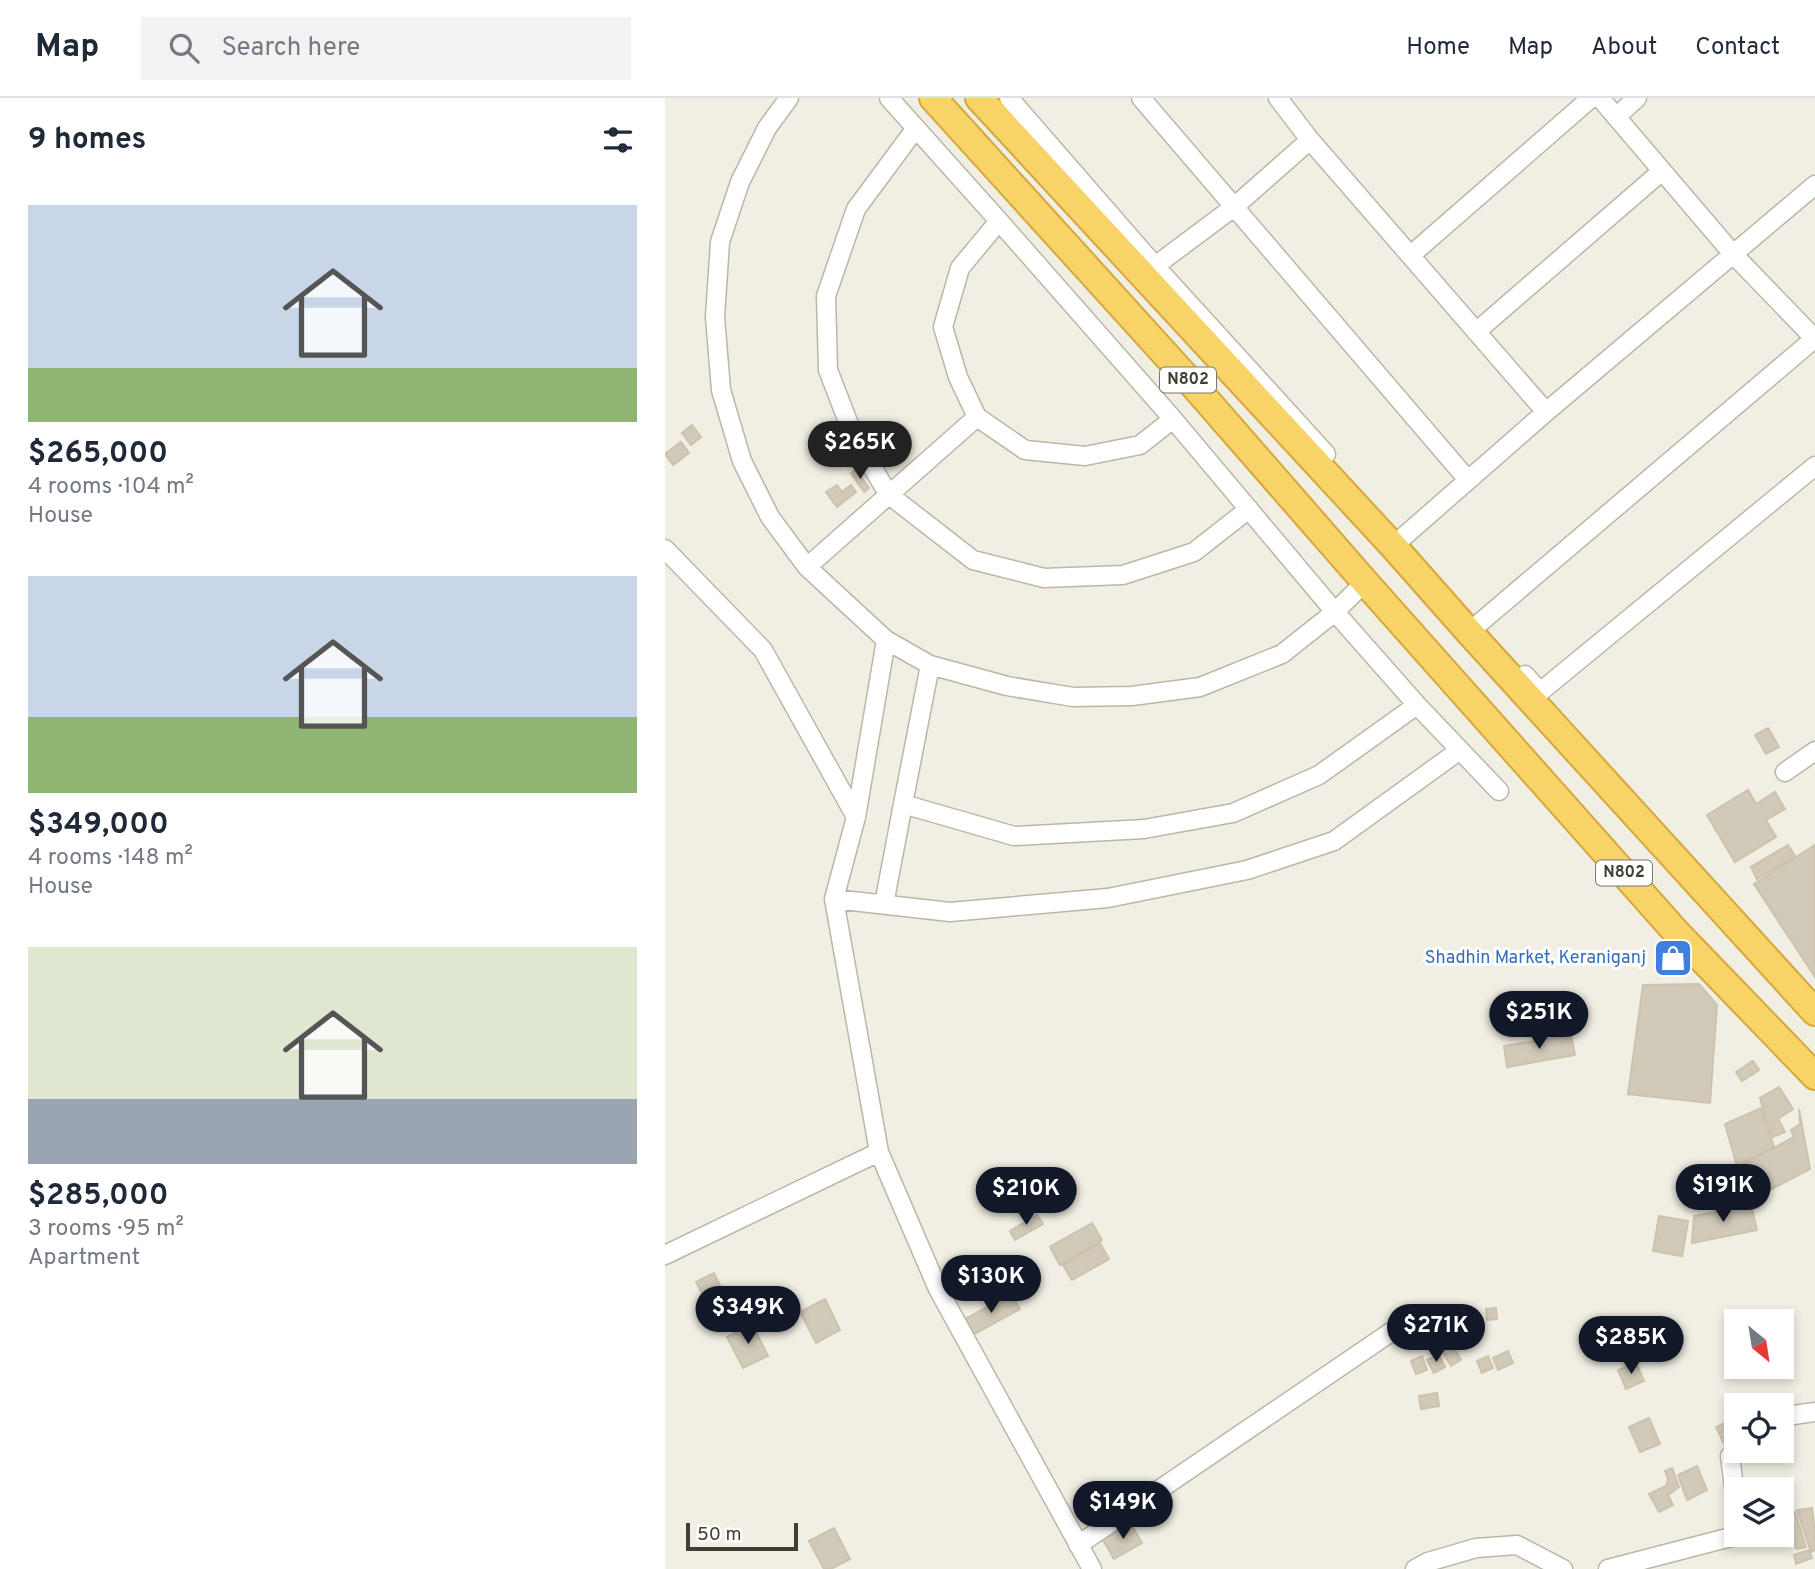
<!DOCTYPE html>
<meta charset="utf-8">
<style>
:root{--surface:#fff;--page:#f2f2f3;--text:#1f2937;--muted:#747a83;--line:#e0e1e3;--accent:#111827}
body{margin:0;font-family:Overpass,sans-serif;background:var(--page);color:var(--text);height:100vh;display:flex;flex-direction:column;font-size:26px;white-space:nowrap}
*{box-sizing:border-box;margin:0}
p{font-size:23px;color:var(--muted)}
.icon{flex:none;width:38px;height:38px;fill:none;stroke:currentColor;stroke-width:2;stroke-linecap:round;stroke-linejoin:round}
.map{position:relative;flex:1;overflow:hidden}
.details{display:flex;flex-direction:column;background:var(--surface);width:665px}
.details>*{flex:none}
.needle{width:46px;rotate:150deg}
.fabs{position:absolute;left:1059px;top:1211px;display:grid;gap:14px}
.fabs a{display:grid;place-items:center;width:70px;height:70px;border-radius:0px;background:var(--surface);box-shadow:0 4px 10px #0003;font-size:35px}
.scale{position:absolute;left:21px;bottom:18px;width:112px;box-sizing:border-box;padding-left:7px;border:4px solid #423e34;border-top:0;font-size:19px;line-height:24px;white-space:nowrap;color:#423e34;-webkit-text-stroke:5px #fff;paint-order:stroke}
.price{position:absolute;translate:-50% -60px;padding:0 16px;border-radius:24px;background:var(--accent);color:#fff;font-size:23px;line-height:46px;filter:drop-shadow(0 2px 4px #0008)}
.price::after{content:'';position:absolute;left:50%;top:42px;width:21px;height:16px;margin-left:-10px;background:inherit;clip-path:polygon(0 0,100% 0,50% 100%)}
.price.current{background:#222;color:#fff}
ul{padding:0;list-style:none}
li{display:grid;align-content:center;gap:14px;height:371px;padding:0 28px}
li span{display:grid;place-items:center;height:217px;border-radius:0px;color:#555}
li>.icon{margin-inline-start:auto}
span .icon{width:126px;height:126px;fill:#fffc;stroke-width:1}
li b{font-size:30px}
h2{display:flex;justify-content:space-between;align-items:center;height:84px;padding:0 28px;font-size:30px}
header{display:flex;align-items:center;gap:42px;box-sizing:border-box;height:98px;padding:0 35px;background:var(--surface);border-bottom:2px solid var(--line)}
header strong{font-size:33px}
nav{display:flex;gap:38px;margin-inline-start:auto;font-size:24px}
.search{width:490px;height:63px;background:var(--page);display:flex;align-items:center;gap:18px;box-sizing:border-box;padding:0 24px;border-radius:0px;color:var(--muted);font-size:26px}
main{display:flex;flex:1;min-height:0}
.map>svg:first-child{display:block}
</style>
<header>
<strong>Map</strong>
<div class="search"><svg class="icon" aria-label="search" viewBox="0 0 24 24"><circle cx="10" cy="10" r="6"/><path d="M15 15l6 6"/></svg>Search here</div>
<nav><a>Home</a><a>Map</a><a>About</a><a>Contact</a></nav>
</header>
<main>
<section class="details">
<h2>9 homes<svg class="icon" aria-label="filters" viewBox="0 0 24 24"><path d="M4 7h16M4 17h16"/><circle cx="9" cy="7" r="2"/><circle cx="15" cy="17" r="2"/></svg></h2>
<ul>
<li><span style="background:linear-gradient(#c9d6e8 75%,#8fb573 0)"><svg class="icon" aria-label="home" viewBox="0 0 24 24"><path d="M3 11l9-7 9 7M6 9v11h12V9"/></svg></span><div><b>$265,000</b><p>4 rooms · 104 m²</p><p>House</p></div></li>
<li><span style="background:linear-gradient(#c9d6e8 65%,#8fb573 0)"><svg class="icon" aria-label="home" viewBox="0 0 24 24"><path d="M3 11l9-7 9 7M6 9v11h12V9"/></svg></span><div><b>$349,000</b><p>4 rooms · 148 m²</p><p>House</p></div></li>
<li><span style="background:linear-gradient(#dfe7d0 70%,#9aa5b1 0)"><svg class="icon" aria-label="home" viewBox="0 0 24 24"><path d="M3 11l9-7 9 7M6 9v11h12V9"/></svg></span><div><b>$285,000</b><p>3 rooms · 95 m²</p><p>Apartment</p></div></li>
</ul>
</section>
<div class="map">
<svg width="1150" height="1471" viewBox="0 0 1150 1471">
<rect width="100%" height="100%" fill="#f1eee3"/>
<path fill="#d2cab9" stroke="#ccc2ad" stroke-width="2" d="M27 327 36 339 26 347 17 335Z
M16 344 24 355 8 367 0 356Z
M191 372 204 390 199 394 186 375Z
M172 387 177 394 186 387 191 394 172 409 161 394Z
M1103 630 1114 649 1101 656 1090 637Z
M1083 692 1091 706 1110 694 1120 711 1101 722 1111 739 1070 764 1042 717Z
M1123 747 1130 758 1092 781 1086 769Z
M1150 747V879L1089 786Z
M1034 886 1052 907 1045 1005 963 996 978 887Z
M900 901 903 922 836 934 832 913Z
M906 937 910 957 842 969 839 948Z
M1088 963 1094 972 1077 983 1071 974Z
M1114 989 1128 1011 1113 1021 1120 1034 1108 1039 1102 1025 1095 1000Z
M1096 1010 1109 1049 1072 1068 1060 1026Z
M1134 1011 1145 1071 1082 1104 1065 1074 1129 1039 1126 1032 1135 1026Z
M1086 1107 1092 1132 1027 1145 1029 1118Z
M372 1117 378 1126 350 1142 345 1133Z
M994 1118 1023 1123 1017 1158 988 1153Z
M427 1125 437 1142 395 1167 385 1149Z
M435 1145 444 1161 407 1182 398 1167Z
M360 1163 369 1177 348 1190 343 1182 338 1186 333 1179Z
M49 1175 57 1192 40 1201 31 1184Z
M346 1195 355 1211 306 1238 297 1223Z
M160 1201 175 1232 151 1245 135 1214Z
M831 1210 832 1221 822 1222 821 1211Z
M87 1226 103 1258 78 1270 62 1239Z
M785 1242 796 1262 786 1268 774 1248Z
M843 1253 848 1265 833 1272 828 1260Z
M774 1257 780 1269 769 1275 762 1262Z
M757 1258 762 1272 751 1276 746 1263Z
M823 1258 828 1270 817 1275 812 1263Z
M971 1265 979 1283 961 1291 953 1272Z
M772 1295 774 1308 756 1311 754 1298Z
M984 1320 995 1346 975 1354 964 1329Z
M1071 1320V1341L1059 1346 1051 1329Z
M1032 1368 1042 1392 1022 1402 1013 1377Z
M1007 1370 1014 1389 1003 1397 1008 1407 994 1414 984 1396 1001 1388 1003 1381 1000 1373Z
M1147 1410 1150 1434V1452L1146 1454 1132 1412Z
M1130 1414 1141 1449 1132 1451 1124 1444 1119 1419Z
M466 1426 477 1445 449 1461 438 1442Z
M169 1430 185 1461 166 1471H159L144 1443Z
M1144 1452 1147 1460 1131 1466 1129 1457Z"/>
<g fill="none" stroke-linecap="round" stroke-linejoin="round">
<g stroke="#bcb6a7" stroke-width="21">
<path id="minor" d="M124 0 102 30 75 84 55 144 50 219 56 292 77 363 105 419 142 469 221 542 265 567 342 588 408 599 467 598 535 589 617 556 670 514 700 484
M224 0 334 123 508 321 670 514 752 607 834 693
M344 0 490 168 661 356
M476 0 803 382
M613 0 645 42 881 314
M935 0 1068 156 1150 241
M951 19 972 0
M251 30 191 111 161 198 163 272 187 334 223 396 308 462 379 480 458 477 529 454 584 411
M334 123 295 170 278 229 293 279 312 319 360 352 420 358 475 347 508 321
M746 157 926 0
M490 168 569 109 645 42
M811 234 997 73
M728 448 881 314 1150 87
M0 451 98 552 191 719 169 801 214 1054 273 1191 427 1471
M142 469 312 319
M804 534 1149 241
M265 567 238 706 349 738 479 731 568 715 654 677 752 607
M860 577 875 594 1150 368
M1120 674 1150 653
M191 719 221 542
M169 801 285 814 443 800 582 772 669 743 795 652
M219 806 238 706
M0 1157 214 1054
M1116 1322 1122 1318 1150 1314
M1071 1405 1065 1358 1072 1353
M413 1447 726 1234
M750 1471 763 1464 811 1450 852 1447 898 1471
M943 1471 1066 1439 1071 1435"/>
</g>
<g stroke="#d5a839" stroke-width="30">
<path id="highway" d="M268 0 530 289 700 484 1011 834 1150 978
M314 0 728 448 804 534 1150 914"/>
</g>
<use href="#minor" stroke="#fff" stroke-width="18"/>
<use href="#highway" stroke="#f7d368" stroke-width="26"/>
</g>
<defs>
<g id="shop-square" transform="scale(2.0125)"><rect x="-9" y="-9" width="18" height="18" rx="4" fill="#3f7fe0" stroke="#fff"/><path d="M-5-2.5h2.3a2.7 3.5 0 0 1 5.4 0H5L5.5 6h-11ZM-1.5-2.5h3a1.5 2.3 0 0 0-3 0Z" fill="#fff"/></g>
</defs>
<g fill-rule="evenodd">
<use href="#shop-square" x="1008" y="860"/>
</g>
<g text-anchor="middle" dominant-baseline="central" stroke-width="6" stroke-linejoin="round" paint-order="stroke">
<g fill="#fff" stroke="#7b7871" stroke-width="2">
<rect x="495" y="269.5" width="56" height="25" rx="5"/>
<rect x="931" y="762.5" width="56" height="25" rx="5"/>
</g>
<g font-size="16" font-weight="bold" fill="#423e34">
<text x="523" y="282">N802</text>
<text x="959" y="775">N802</text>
</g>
<g font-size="18" fill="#366cbe" stroke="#fff" text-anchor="end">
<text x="981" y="860">Shadhin Market, Keraniganj</text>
</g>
</g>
</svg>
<div class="fabs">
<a><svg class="needle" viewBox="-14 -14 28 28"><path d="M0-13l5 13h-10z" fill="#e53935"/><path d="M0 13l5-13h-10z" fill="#747a83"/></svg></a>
<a><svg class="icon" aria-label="locate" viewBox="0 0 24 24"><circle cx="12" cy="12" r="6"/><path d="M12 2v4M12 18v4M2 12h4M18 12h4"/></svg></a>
<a><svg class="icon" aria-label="layers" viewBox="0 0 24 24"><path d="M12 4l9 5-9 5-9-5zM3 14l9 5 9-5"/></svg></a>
</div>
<div class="scale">50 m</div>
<b class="price current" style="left:195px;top:383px">$265K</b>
<b class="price" style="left:874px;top:953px">$251K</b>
<b class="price" style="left:1058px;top:1126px">$191K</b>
<b class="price" style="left:361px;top:1129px">$210K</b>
<b class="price" style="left:326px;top:1217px">$130K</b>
<b class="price" style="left:83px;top:1248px">$349K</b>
<b class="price" style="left:771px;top:1266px">$271K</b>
<b class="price" style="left:966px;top:1278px">$285K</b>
<b class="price" style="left:458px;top:1443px">$149K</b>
</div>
</main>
